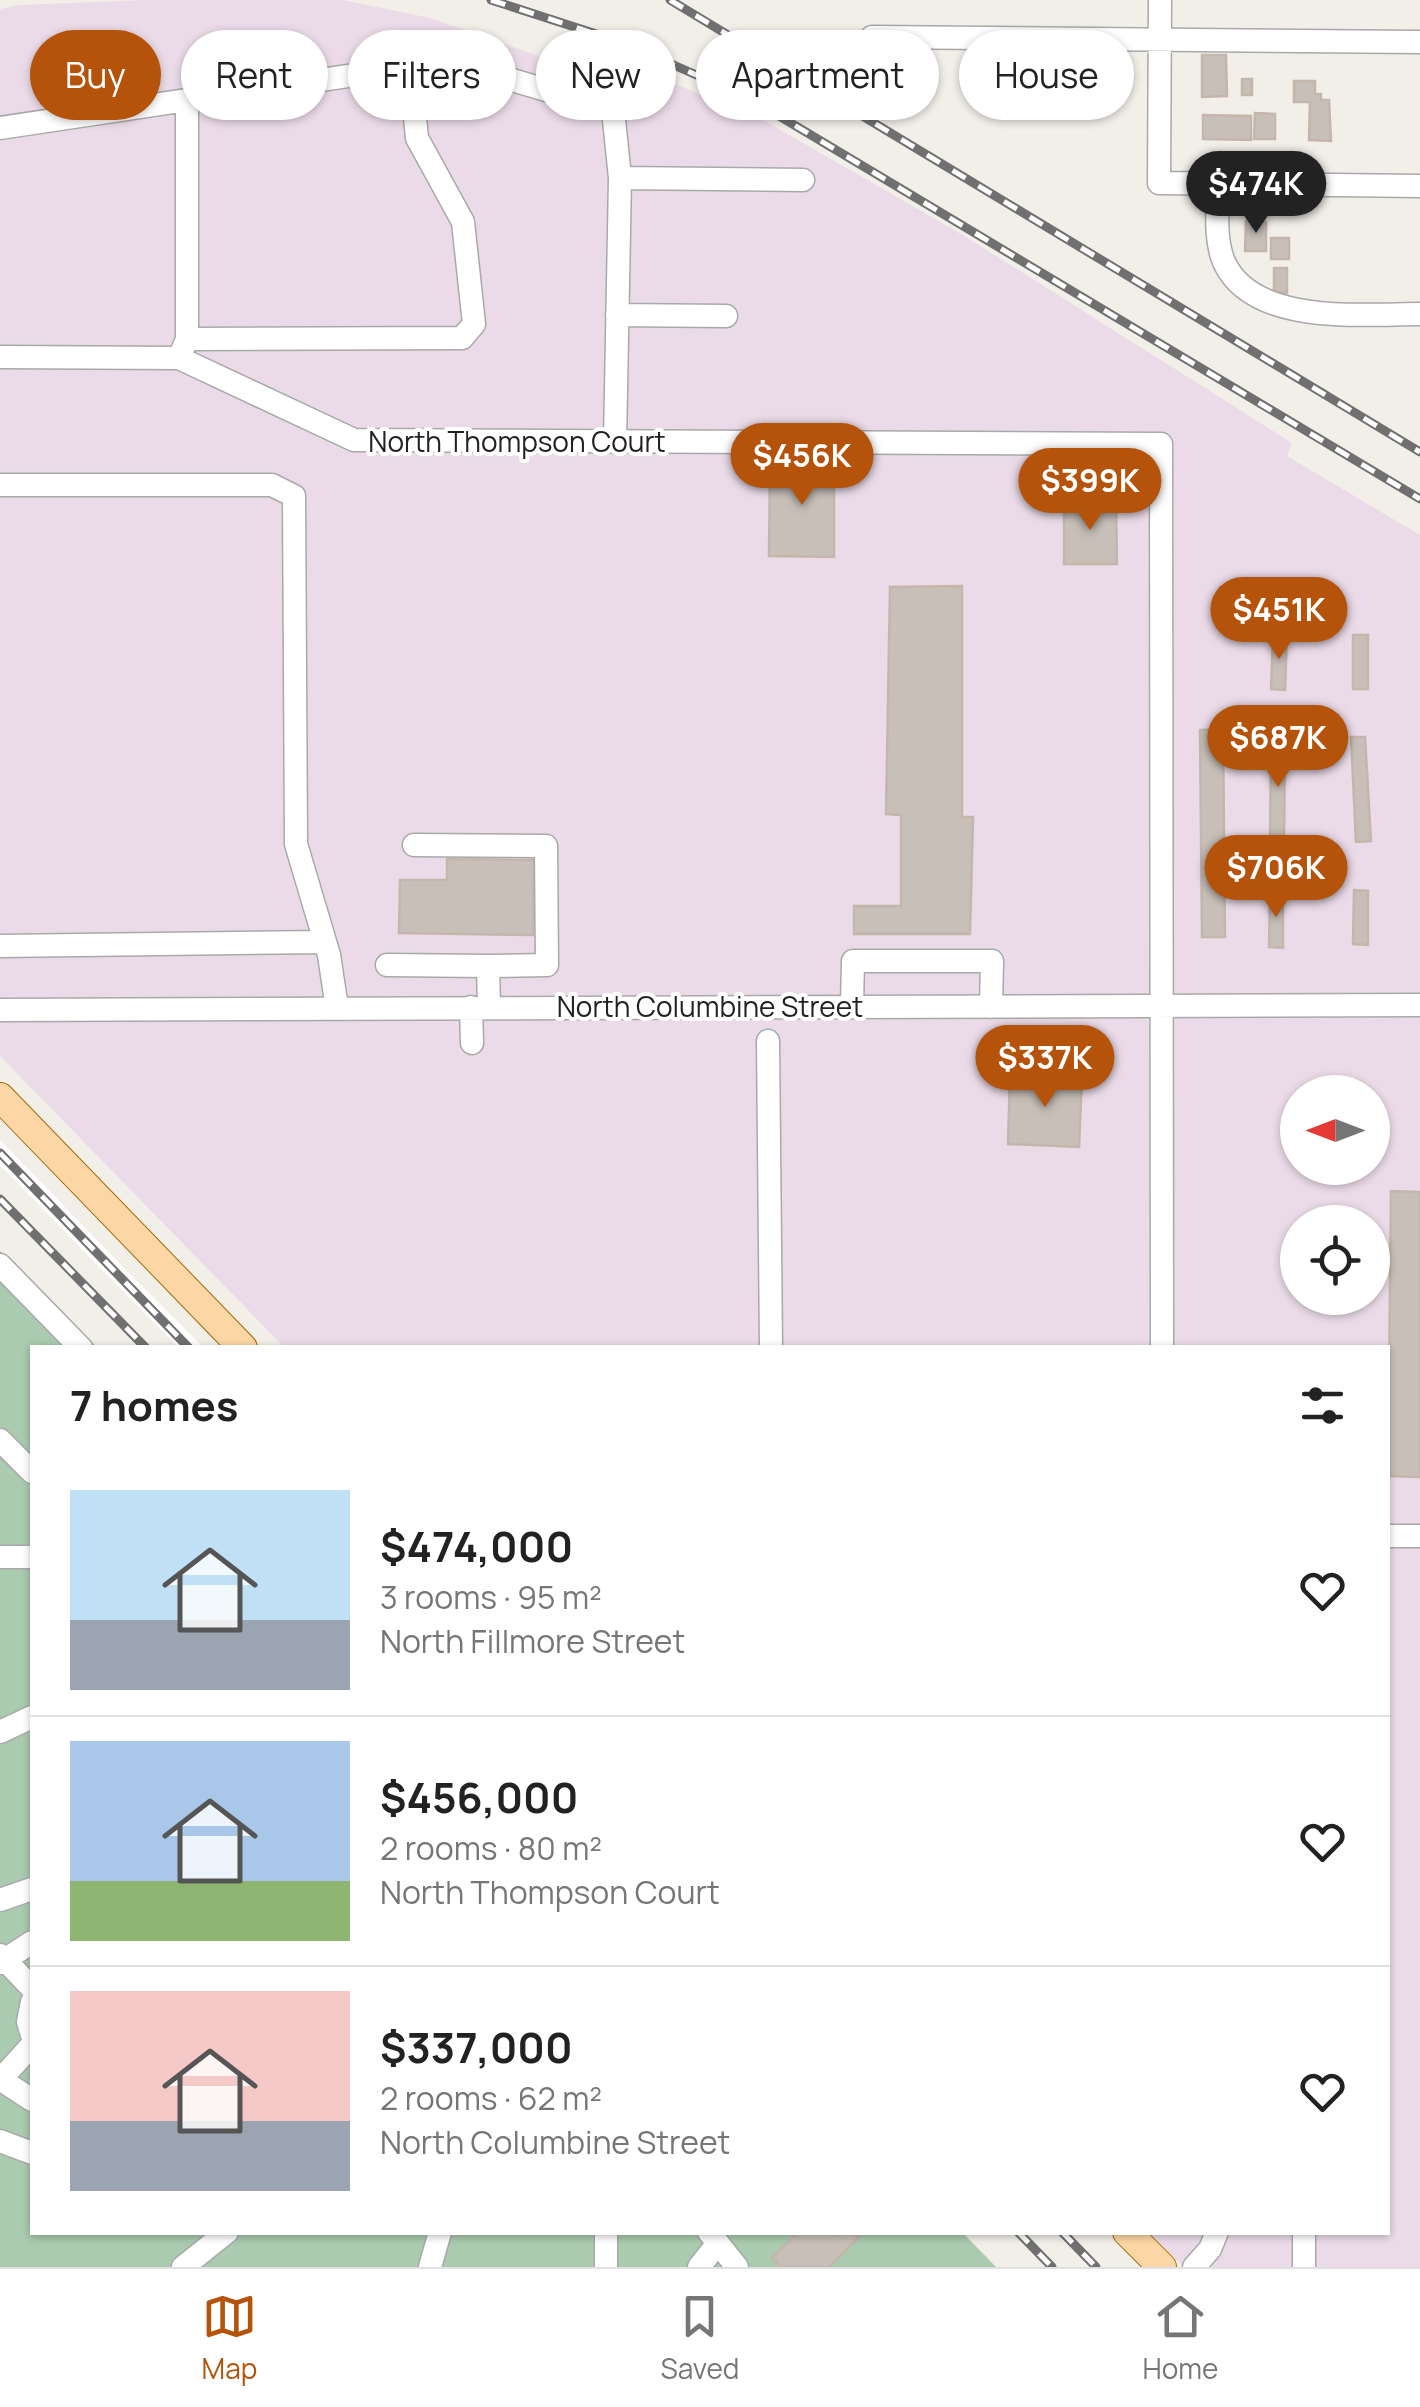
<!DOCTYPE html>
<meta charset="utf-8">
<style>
:root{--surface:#fff;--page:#f2f2f2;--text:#222;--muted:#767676;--line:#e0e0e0;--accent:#b45309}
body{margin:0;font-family:Manrope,sans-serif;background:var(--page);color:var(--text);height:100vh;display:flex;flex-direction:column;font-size:38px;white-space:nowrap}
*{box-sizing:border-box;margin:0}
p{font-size:32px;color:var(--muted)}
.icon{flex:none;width:55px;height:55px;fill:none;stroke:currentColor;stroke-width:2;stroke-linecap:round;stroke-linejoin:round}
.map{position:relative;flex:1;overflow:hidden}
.drawer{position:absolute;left:30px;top:1345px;width:1360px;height:890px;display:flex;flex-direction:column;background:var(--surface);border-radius:0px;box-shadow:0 2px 8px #0004}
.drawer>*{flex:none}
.banner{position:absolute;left:30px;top:30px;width:1360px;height:90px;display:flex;gap:20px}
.needle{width:65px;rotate:270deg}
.controls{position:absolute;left:1280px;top:1075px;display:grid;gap:20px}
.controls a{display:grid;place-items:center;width:110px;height:110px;border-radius:50%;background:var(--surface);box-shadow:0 2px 8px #0004;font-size:50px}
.price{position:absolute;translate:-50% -85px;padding:0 22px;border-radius:35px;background:var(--accent);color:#fff;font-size:32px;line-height:65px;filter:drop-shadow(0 2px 5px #0008)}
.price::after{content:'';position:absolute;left:50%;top:60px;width:30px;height:22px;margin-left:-15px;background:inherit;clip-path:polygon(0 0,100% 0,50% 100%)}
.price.active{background:#222;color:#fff}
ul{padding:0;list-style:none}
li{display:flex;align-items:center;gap:30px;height:250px;padding:0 40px}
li+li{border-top:2px solid var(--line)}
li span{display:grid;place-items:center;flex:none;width:280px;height:200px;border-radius:0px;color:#555}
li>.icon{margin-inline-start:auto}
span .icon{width:120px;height:120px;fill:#fffc;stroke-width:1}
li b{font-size:42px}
h2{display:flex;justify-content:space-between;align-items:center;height:120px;padding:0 40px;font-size:42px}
.chip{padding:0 35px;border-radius:45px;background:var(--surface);box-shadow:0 2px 8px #0004;font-size:35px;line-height:90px}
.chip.active{background:var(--accent);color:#fff}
.menu{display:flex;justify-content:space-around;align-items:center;height:140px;border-top:2px solid var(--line);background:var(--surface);font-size:28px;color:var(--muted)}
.menu a{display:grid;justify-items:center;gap:5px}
.menu .active{color:var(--accent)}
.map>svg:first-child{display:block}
</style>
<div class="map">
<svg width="1420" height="2267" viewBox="0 0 1420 2267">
<rect width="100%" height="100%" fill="#f2efe9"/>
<path fill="#ebdbe8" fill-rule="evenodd" d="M146 0H343L430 18 636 90V68L767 122 966 237 1292 443 1287 456 1420 535V2267H1184L1150 2233 1388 2232V1348L284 1347 0 1056V9L20 5ZM1298 1092H1372V1168H1298ZM1298 1222H1372V1298H1298Z"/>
<path fill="#aacbaf" d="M0 1251 97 1347 32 1348V2232H962L996 2267H0Z"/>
<path fill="#fff" d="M0 1140 122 1266 202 1346 178 1347 108 1276 0 1165Z"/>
<path fill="#c7bfb8" stroke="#c4b6ab" stroke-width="2.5" d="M1202 55H1226L1227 96 1202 97Z
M1063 67H1092L1093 90 1063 91Z
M1242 79H1252V95H1242Z
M1294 81H1315V94H1321V100H1329L1331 141 1309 140 1310 102H1294Z
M1255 113 1275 114V139H1254Z
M1203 115 1251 116V140L1203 139Z
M1246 221 1266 222V251H1245Z
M1271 238H1289V259H1271Z
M1274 268H1287V293H1274Z
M770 459 834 460V557L769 556Z
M1116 501 1117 564H1064V502Z
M962 586V817H973L970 934H854V906H901V815L886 814 890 587Z
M1273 635 1287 636 1285 690 1271 689Z
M1353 635H1368V689H1353Z
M1223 729 1225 937H1202L1200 730Z
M1271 737H1285L1284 844H1270Z
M1351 737H1365L1371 841 1356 842Z
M447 859 534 860 533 935 399 933 400 880H447Z
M1354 890 1368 891V945L1353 944Z
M1270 891H1283V948L1269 947Z
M1010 1073 1082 1076 1079 1147 1008 1144Z
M1391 1191 1420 1192V1477L1388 1476Z
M798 2232H833L836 2235 853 2232 858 2238 829 2267H781L772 2258Z"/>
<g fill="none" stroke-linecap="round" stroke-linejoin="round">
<g stroke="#a9a9a9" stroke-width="25">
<path id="minor" d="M1160 0 1159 183 1420 186
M872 37 1420 42
M0 128 448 61 613 110 620 178 615 442
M620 178 803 180
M1218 183C1218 209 1214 238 1224 262 1253 326 1363 314 1420 314
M617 315 726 316
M187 339V100
M0 357 179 358 354 440 1161 444 1162 1348
M179 358 187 339 462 338 474 324 463 222 417 138 410 66
M0 485H272L294 496 296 844 329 955 337 1008
M414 845 546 846 547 965 488 966
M0 946 325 942
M387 965 488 966 489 1007
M852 1005 853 961H992L991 1007
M471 1007 472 1043
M0 1010 1420 1005
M768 1041 771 1348
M0 1265 81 1348
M0 1440 32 1472
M1388 1536H1420
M0 1557H32
M0 1732 32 1717
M0 1900 32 1889
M0 1955 32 1988
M0 1963 32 1942
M32 2002 28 2022 32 2035
M0 2079 32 2100
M0 2080 32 2045
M0 2141 32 2153
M709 2232 737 2267
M1304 2232V2267
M183 2267 227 2232
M430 2267 440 2232
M606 2267V2232
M699 2267 718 2243
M1194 2267 1210 2249 1217 2232"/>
</g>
<g stroke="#a06b00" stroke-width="30">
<path id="major" d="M0 1097 243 1348
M1127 2232 1162 2267"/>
</g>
<use href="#minor" stroke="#fff" stroke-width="22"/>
<use href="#major" stroke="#fcd6a4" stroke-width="28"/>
<g stroke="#707070" stroke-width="9">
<path id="rail" d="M491 0 621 42 749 98 1420 499
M670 0 1420 452
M0 1153 189 1348
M0 1199 146 1348
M1018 2232 1052 2267
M1062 2232 1096 2267"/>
</g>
<use href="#rail" stroke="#fff" stroke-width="5" stroke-dasharray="15" stroke-linecap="butt"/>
</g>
<g text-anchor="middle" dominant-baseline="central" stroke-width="8" stroke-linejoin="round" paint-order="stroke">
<g font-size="28" fill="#222" stroke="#fff">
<text x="517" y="441">North Thompson Court</text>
<text x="710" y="1006">North Columbine Street</text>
</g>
</g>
</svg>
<div class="controls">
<a><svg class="needle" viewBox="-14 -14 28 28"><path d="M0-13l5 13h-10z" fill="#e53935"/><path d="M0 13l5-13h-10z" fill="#767676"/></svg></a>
<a><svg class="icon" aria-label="locate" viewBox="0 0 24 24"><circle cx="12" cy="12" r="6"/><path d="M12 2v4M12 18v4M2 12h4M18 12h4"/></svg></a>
</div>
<b class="price active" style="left:1256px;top:236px">$474K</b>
<b class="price" style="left:802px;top:508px">$456K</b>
<b class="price" style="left:1090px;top:533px">$399K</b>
<b class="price" style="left:1279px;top:662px">$451K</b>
<b class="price" style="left:1278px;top:790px">$687K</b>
<b class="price" style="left:1276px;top:920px">$706K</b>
<b class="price" style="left:1045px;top:1110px">$337K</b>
<div class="banner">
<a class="chip active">Buy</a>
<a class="chip">Rent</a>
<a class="chip">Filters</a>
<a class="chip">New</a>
<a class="chip">Apartment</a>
<a class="chip">House</a>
</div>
<section class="drawer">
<h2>7 homes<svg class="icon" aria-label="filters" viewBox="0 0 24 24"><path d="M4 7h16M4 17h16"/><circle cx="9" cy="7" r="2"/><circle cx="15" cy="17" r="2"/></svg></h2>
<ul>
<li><span style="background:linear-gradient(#bfe0f5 65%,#9aa5b1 0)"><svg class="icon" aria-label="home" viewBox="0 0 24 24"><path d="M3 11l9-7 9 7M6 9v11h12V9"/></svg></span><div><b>$474,000</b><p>3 rooms · 95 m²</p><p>North Fillmore Street</p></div><svg class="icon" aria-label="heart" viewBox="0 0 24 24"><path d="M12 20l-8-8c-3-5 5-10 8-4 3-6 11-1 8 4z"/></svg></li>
<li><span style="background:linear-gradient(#a9c7e8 70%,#8fb573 0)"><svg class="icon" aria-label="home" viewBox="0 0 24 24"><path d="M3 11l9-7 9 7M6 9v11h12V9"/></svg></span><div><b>$456,000</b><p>2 rooms · 80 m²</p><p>North Thompson Court</p></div><svg class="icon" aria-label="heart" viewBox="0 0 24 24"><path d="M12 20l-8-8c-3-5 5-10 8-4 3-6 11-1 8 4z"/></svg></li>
<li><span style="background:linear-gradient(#f6c9c9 65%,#9aa5b1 0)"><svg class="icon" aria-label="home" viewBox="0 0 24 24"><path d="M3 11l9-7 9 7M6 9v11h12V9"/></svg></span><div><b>$337,000</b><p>2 rooms · 62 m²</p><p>North Columbine Street</p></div><svg class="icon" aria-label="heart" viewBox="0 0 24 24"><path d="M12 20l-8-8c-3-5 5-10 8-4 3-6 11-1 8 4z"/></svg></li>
</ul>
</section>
</div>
<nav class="menu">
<a class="active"><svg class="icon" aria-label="map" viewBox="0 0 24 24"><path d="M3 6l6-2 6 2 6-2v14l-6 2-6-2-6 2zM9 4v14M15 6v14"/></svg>Map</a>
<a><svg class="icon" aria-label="saved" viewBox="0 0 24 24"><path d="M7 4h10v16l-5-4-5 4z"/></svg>Saved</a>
<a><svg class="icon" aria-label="home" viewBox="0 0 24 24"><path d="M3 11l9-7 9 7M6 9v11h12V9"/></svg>Home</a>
</nav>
